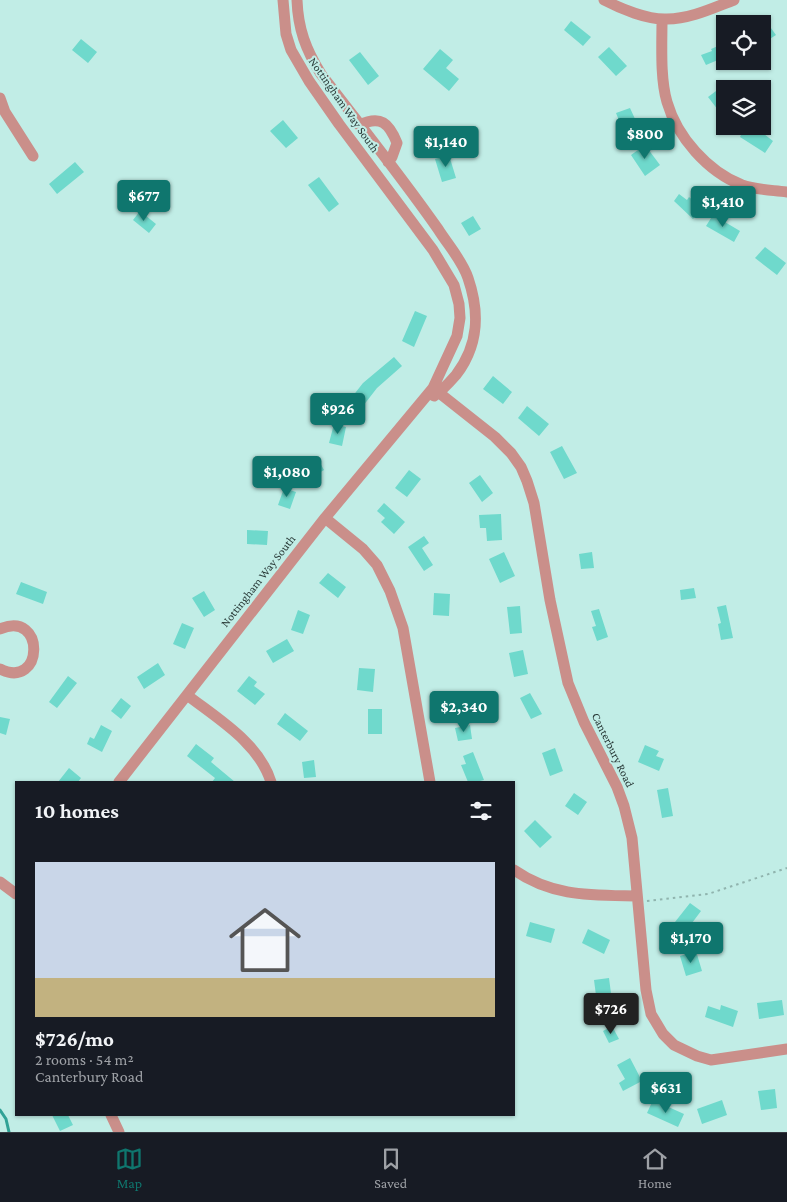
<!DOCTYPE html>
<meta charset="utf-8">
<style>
:root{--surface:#171b24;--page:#20242c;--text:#f1f3f6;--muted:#9ea1a6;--line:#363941;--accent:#0f766e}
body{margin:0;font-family:"Crimson Pro",serif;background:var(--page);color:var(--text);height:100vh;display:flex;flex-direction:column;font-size:19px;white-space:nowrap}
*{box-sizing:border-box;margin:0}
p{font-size:16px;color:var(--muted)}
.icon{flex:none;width:28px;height:28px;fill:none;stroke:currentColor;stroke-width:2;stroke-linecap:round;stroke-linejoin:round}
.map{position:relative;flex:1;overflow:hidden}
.details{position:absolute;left:15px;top:781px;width:500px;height:335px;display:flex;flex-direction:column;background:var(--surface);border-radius:0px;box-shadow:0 1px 4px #0004}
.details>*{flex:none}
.tools{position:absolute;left:716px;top:15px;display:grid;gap:10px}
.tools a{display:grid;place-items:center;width:55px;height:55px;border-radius:0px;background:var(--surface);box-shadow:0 1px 4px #0004;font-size:25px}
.price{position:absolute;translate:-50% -42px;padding:0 11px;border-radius:5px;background:var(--accent);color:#fff;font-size:16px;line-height:32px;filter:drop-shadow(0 1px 2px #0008)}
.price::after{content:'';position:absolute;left:50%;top:30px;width:15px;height:11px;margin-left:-8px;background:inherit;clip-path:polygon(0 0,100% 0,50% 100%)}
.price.on{background:#222;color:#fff}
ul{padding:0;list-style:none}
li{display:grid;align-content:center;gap:10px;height:265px;padding:0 20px}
li span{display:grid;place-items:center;height:155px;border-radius:0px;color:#555}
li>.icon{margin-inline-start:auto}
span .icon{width:90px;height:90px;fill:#fffc;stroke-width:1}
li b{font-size:21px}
h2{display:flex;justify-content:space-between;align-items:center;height:60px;padding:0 20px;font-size:21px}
.dock{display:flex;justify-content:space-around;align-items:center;height:70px;border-top:1px solid var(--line);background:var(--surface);font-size:14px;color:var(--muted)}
.dock a{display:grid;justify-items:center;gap:2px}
.dock .on{color:var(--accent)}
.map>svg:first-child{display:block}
</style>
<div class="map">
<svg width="787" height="1132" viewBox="0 0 787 1132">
<rect width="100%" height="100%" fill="#c1ede6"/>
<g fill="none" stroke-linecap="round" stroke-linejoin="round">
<path stroke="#30a296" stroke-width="3" d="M0 1110 6 1119 9 1132"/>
</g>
<path fill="#6fd9cc" d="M571 21 591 37 583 46 564 30Z
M768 24 776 35 762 44V27Z
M81 39 97 52 88 63 72 50Z
M725 43V57L706 65 701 55 712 51 711 49Z
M609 47 627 66 616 76 598 57Z
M440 49 453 60 446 68 459 79 449 91 423 69Z
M360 52 379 76 368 85 349 60Z
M720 88 725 95V119L708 97Z
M630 108 641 132 626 138 616 113Z
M283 120 298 138 286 148 270 131Z
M745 126 759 132 760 131 773 141 765 153 740 137Z
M645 145 660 165 645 176 631 155Z
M449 155 456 178 442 182 435 159Z
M75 162 84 172 57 194 49 184Z
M319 177 339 204 329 212 308 185Z
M679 194 687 200 689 197 702 208 693 219 674 201Z
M140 211 156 224 149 233 133 220Z
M713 215 740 231 734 242 706 226Z
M473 216 481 229 469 236 461 223Z
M765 247 786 263 777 275 755 258Z
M415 311 427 316 414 347 402 341Z
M394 357 402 366 377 388 356 415 345 406 363 383Z
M493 376 512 392 503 404 483 389Z
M527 406 549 424 539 436 518 418Z
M334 424 346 427 342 446 329 443Z
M562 446 577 473 564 479 550 452Z
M318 459 324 470 300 484 294 472Z
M409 470 421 479 407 497 395 488Z
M480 475 493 493 482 502 469 483Z
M284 488 296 492 290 509 278 505Z
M384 503 405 522 394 534 381 522 385 518 377 511Z
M501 514 502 540 487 541 486 528H480L479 515Z
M247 530 268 531 267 545 247 544Z
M424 536 429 543 422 548 433 565 424 571 408 547Z
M504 552 515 576 500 583 489 559Z
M592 552 594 568 581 569 579 554Z
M328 573 346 587 338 598 319 583Z
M21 582 47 592 43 604 16 594Z
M694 588 696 598 681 600 680 590Z
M204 591 215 610 204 617 192 598Z
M434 593 450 594 449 616 433 615Z
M726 605 733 638 721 640 718 624 721 623 717 607Z
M520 606 522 633 510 634 507 607Z
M599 609 608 637 597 641 592 627 596 626 591 611Z
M298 610 310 615 303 634 291 630Z
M182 623 194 628 185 649 173 644Z
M287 639 294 651 273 663 266 651Z
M523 650 528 674 514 677 509 653Z
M158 663 165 675 144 689 137 677Z
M359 668 375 669 373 692 357 690Z
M68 676 77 683 57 708 49 702Z
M249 676 257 682 254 686 265 694 255 705 237 691Z
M530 693 542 714 531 719 520 698Z
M121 698 131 706 121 719 111 711Z
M368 709H382V734H368Z
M285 713 308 731 300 741 277 724Z
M0 717 10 719 6 735 0 733Z
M101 725 112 731 102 752 87 744 90 737 94 739Z
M470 725 472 739 458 741 455 728Z
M196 744 214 758 211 762 235 782H212L215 778 187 756Z
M645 745 659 751 656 756 664 759 659 771 638 762Z
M555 748 563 771 550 776 542 753Z
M473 752 484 780 476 782H468L461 765 466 764 463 756Z
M314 760 316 777 304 778 302 762Z
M69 768 81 778 78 782H58Z
M668 788 673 816 662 818 657 790Z
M574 793 587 802 578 815 565 806Z
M535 820 552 837 540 848 524 831Z
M690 903 701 911 686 931 675 922Z
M530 922 555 929 551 943 526 936Z
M588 929 610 940 604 954 582 943Z
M696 951 702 971 686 976 680 956Z
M609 978 612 1001 597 1003 594 980Z
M782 1000 784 1015 759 1019 757 1003Z
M721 1005 738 1011 733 1027 705 1017 708 1006 720 1010Z
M612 1026 619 1039 609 1043 603 1031Z
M630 1058 642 1081 623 1091 619 1083 625 1079 617 1065Z
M775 1089 777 1108 761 1110 758 1091Z
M653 1100 684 1114 678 1127 647 1113Z
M722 1100 727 1115 702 1124 697 1109Z
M52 1115H68L73 1125 60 1131Z"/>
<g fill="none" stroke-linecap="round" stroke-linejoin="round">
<path stroke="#90b4ae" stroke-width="2" stroke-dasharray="2.5 4" stroke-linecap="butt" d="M647 901 708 894 787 868"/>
<path stroke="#ca8f8a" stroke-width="11" d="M297 0C298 29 306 50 321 74 360 125 401 176 438 229 448 245 462 260 468 278 480 313 479 345 456 375 449 383 442 391 434 396
M604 0C621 9 648 20 667 19 690 19 713 8 734 0
M662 19C662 45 660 78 667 102 677 137 708 172 742 185 756 190 772 190 787 192
M0 98 5 112 33 156
M359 125C381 115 389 123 397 143L392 157 388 162
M433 388 495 437 511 453 521 467 527 481 534 503 550 600 568 683 584 722 617 787 624 806 632 838 646 990 651 1014 663 1034 674 1045 697 1056 711 1060 787 1049
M325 518 363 549 377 565 390 591 403 628 430 782
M0 629C46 609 44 691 0 669
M187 695C218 719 259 743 271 782
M119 782 325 518 433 388 457 336 460 318 459 304 454 285 433 250 339 124 309 81 291 50 286 34 283 0
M514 870C553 897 591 895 637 896
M0 882 16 894
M111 1115 119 1132"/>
</g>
<g text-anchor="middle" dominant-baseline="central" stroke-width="4" stroke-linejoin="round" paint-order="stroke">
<g font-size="12" fill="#2b3c3a" stroke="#c1ede6">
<text transform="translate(344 105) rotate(55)">Nottingham Way South</text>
<text transform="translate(258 581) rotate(-52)">Nottingham Way South</text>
<text transform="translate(613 750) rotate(64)">Canterbury Road</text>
</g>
</g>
</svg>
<div class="tools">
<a><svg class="icon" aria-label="locate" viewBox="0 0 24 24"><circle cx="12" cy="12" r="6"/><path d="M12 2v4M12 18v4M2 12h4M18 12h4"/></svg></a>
<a><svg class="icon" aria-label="layers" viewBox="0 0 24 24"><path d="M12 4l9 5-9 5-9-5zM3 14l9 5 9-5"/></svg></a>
</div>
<b class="price" style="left:645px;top:160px">$800</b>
<b class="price" style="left:446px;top:168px">$1,140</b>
<b class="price" style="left:144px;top:222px">$677</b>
<b class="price" style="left:723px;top:228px">$1,410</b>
<b class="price" style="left:338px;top:435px">$926</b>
<b class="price" style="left:287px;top:498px">$1,080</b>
<b class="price" style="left:464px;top:733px">$2,340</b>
<b class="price" style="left:691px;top:964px">$1,170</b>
<b class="price on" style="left:611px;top:1035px">$726</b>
<b class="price" style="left:666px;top:1114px">$631</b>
<section class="details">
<h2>10 homes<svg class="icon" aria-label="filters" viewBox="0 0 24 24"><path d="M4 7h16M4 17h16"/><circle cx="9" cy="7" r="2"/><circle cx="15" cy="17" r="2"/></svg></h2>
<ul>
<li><span style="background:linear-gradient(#c9d6e8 75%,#c2b280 0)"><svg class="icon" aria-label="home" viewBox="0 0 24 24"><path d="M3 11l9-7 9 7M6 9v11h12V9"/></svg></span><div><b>$726/mo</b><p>2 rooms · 54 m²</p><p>Canterbury Road</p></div></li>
</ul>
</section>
</div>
<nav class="dock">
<a class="on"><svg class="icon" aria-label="map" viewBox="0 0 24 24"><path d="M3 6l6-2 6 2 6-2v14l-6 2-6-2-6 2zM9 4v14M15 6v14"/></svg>Map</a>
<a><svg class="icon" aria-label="saved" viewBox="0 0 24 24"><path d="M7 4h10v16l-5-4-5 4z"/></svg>Saved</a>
<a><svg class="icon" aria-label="home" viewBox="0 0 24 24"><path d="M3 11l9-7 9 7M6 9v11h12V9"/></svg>Home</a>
</nav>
